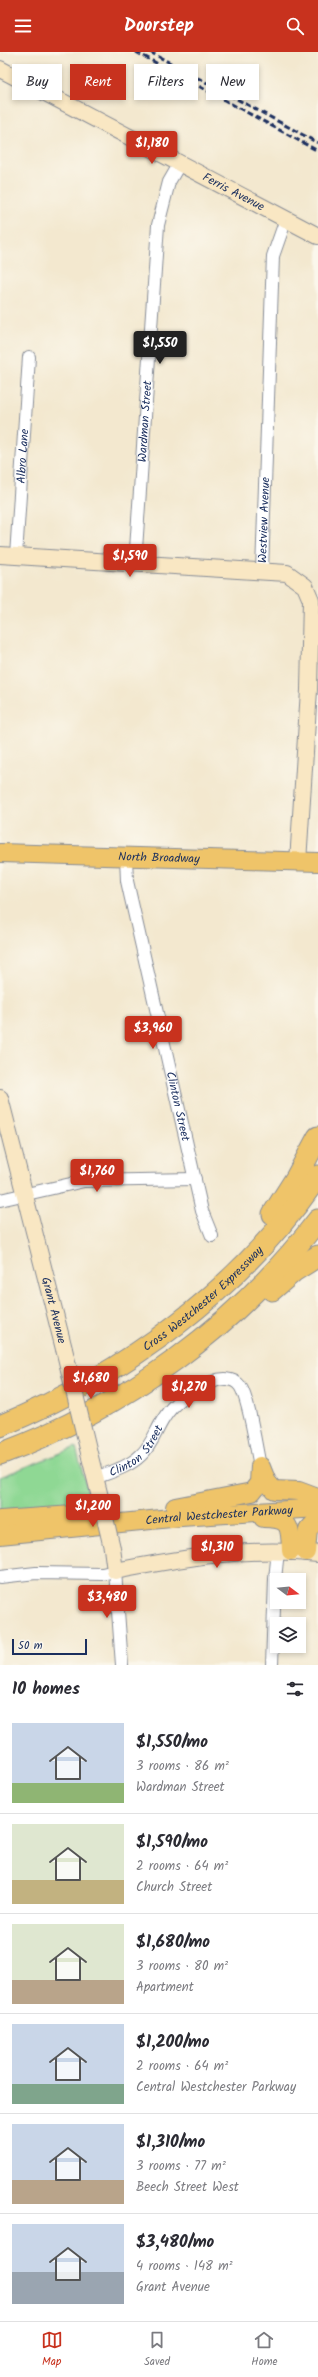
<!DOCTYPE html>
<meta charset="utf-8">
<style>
:root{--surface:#fff;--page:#f2f2f3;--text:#2b2b33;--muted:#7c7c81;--line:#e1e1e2;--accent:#c8321e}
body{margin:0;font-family:Kalam,sans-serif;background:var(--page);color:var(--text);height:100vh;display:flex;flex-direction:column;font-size:15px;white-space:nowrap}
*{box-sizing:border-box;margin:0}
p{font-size:13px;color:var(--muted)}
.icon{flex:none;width:22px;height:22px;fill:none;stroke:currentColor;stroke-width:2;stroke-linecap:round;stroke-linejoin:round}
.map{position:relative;height:1613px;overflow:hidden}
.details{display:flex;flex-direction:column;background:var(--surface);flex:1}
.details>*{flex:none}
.banner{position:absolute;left:12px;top:12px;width:294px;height:36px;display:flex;gap:8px}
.needle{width:26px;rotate:106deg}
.buttons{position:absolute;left:270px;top:1521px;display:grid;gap:8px}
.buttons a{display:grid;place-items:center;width:36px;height:36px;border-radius:0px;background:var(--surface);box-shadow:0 2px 6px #0003;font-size:20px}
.scale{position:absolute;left:12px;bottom:10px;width:75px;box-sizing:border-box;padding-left:4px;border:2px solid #1b2f5e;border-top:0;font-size:11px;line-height:14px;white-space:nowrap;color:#1b2f5e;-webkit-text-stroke:3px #fbf7ec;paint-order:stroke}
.price{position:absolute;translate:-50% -34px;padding:0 9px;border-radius:4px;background:var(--accent);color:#fff;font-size:13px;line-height:26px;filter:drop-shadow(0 1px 2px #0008)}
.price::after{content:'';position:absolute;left:50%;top:24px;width:12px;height:9px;margin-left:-6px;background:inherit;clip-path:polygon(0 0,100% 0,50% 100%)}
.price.active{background:#222;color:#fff}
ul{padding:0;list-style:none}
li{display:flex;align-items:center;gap:12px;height:100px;padding:0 12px}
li+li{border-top:1px solid var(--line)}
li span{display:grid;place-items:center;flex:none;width:112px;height:80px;border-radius:0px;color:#555}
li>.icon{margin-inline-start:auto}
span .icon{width:48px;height:48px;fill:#fffc;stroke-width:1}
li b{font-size:17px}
h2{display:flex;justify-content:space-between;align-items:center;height:48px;padding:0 12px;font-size:17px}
.tag{padding:0 14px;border-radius:0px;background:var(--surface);box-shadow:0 2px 6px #0003;font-size:14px;line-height:36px}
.tag.active{background:var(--accent);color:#fff}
header{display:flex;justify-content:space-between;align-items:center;height:52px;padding:0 12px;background:var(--accent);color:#fff;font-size:18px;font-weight:700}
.tab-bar{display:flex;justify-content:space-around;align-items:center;height:56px;border-top:1px solid var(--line);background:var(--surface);font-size:11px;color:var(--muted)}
.tab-bar a{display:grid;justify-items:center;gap:2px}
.tab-bar .active{color:var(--accent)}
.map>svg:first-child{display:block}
</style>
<header><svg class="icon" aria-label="menu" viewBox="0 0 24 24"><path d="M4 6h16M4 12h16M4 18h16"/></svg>Doorstep<svg class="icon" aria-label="search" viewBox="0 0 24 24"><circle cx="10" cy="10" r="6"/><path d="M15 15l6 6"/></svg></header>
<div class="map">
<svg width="318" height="1613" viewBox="0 0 318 1613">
<rect width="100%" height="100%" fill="#fbf7ec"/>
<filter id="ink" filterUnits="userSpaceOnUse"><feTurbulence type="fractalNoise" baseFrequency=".025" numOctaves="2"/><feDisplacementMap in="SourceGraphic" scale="8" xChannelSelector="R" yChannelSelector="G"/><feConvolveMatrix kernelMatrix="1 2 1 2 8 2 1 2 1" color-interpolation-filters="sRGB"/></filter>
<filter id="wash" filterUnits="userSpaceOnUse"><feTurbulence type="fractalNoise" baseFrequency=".012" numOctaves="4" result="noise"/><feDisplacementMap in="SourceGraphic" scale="16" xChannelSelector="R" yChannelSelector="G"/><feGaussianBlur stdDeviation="0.9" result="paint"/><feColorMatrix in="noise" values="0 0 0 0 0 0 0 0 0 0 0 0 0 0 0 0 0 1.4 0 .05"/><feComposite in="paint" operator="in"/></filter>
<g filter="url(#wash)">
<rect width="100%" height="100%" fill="#f3e8cf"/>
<path fill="#8fd894" stroke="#558479" d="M76 1395 91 1452 0 1460V1425Z"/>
</g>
<g filter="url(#ink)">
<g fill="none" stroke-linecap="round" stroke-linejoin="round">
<g stroke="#878c96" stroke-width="14">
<g id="street">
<path id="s1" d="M16 504 29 305"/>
<path id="s2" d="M135 512 158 173 169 130 180 111"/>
<path id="s3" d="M262 519 273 204 286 167"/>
<path id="s4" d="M126 805 127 829 202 1159 212 1184"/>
<path d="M0 1148 84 1129 195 1127"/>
<path id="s5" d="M95 1426C111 1420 129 1415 141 1403 152 1393 156 1378 164 1366 174 1349 193 1338 212 1330 221 1326 233 1325 240 1334 249 1347 256 1396 260 1414"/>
<path d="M0 1525 36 1521 102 1522 115 1519 122 1613"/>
<path d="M272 1613 275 1527 278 1499"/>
</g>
</g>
<g stroke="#878c96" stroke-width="18">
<g id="secondary">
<path id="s6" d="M0 17 318 184"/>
<path d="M0 503 287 521 305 534 311 548 309 638 298 810"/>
<path id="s7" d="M0 1046 64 1297"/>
<path d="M90 1405 101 1449"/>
<path d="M112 1496 115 1519C182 1506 250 1494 318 1502"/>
</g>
</g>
<g stroke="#878c96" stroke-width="20">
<g id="primary">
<path id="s8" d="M0 801 318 810"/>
<path d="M261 1415 267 1430 274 1438 299 1439 315 1445"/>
<path d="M175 1455 252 1440 259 1431 260 1414"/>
<path d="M263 1466C291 1466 290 1474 291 1499"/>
<path d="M0 1468 73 1463"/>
<path id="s9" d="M0 1483 181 1465 318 1456"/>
<path d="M306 1500 308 1478 318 1467"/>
</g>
</g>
<g stroke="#878c96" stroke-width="23">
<g id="highway">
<path d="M273 1162 296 1126 318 1085"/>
<path d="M272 1238 294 1219 318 1204"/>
<path id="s10" d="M0 1374C126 1322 241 1237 318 1124"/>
<path d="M0 1402C125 1356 237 1274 318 1168"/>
</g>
</g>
<use href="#street" stroke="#fff" stroke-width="12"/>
<use href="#secondary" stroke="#f9e7c3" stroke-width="16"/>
<use href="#primary" stroke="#efc469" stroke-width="18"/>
<use href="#highway" stroke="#efc469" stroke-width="21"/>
<path stroke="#1b2f5e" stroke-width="3" stroke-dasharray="6 3" stroke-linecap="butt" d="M136 0 318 99
M150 0 318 91"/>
<g stroke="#878c96" stroke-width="18" stroke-linecap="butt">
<path id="secondary-bridge" d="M64 1297 90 1405
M101 1449 112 1496"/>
</g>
<use href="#secondary-bridge" stroke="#f9e7c3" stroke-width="16"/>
</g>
</g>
<g text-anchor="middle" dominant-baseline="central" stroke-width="3" stroke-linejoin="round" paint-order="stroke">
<g font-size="12" fill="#1b2f5e" stroke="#fbf7ec">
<text stroke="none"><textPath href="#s6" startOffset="264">Ferris Avenue</textPath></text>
<text stroke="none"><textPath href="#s2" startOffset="143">Wardman Street</textPath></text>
<text stroke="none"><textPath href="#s1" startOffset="100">Albro Lane</textPath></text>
<text stroke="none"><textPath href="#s3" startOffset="51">Westview Avenue</textPath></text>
<text stroke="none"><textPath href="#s8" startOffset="159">North Broadway</textPath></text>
<text stroke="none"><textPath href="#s4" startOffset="255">Clinton Street</textPath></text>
<text stroke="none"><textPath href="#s10" startOffset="241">Cross Westchester Expressway</textPath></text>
<text stroke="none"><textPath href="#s7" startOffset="219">Grant Avenue</textPath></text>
<text stroke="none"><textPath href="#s5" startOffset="51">Clinton Street</textPath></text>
<text stroke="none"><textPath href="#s9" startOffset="220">Central Westchester Parkway</textPath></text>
</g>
</g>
</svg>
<div class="buttons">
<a><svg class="needle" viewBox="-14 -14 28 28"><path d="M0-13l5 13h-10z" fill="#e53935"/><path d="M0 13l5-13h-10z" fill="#7c7c81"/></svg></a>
<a><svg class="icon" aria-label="layers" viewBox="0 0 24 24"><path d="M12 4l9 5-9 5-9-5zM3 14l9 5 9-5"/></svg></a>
</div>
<div class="scale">50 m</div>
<b class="price" style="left:152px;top:113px">$1,180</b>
<b class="price active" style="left:160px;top:313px">$1,550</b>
<b class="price" style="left:130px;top:526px">$1,590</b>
<b class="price" style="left:153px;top:998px">$3,960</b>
<b class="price" style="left:97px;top:1141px">$1,760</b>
<b class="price" style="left:91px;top:1348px">$1,680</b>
<b class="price" style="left:189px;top:1357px">$1,270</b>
<b class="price" style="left:93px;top:1476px">$1,200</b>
<b class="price" style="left:217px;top:1517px">$1,310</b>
<b class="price" style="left:107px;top:1567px">$3,480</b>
<div class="banner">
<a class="tag">Buy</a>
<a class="tag active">Rent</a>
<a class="tag">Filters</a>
<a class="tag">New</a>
</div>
</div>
<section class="details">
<h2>10 homes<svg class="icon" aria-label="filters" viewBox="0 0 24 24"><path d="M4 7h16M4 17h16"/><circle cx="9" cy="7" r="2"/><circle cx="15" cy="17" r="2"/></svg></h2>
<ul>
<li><span style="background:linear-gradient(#c9d6e8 75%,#8fb573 0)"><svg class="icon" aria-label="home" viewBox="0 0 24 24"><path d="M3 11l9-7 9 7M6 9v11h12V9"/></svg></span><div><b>$1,550/mo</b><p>3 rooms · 86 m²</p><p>Wardman Street</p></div></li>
<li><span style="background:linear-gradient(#dfe7d0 70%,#c2b280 0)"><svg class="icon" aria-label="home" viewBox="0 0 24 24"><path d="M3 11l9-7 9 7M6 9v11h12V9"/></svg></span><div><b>$1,590/mo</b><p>2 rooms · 64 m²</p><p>Church Street</p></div></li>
<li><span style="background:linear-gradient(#dfe7d0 70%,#b9a48a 0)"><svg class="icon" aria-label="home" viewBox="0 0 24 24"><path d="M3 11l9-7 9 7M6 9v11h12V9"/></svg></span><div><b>$1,680/mo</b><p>3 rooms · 80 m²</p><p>Apartment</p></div></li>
<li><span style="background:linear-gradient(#c9d6e8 75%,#7fa58c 0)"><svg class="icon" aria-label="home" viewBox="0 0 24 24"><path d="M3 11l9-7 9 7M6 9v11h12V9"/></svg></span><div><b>$1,200/mo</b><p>2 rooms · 64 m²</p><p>Central Westchester Parkway</p></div></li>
<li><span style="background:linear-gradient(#c9d6e8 70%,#b9a48a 0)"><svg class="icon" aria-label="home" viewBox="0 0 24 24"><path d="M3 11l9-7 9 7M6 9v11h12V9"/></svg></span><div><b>$1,310/mo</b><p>3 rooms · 77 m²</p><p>Beech Street West</p></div></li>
<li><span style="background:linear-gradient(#c9d6e8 60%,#9aa5b1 0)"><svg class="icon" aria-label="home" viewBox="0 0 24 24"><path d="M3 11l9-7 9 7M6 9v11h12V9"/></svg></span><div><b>$3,480/mo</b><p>4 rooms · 148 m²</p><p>Grant Avenue</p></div></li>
</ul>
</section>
<nav class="tab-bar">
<a class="active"><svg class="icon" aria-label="map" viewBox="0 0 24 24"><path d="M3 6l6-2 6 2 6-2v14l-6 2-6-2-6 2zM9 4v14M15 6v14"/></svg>Map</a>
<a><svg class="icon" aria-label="saved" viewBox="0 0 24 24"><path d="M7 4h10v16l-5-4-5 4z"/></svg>Saved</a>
<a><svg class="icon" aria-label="home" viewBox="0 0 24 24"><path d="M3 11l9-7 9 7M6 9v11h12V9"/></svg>Home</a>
</nav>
